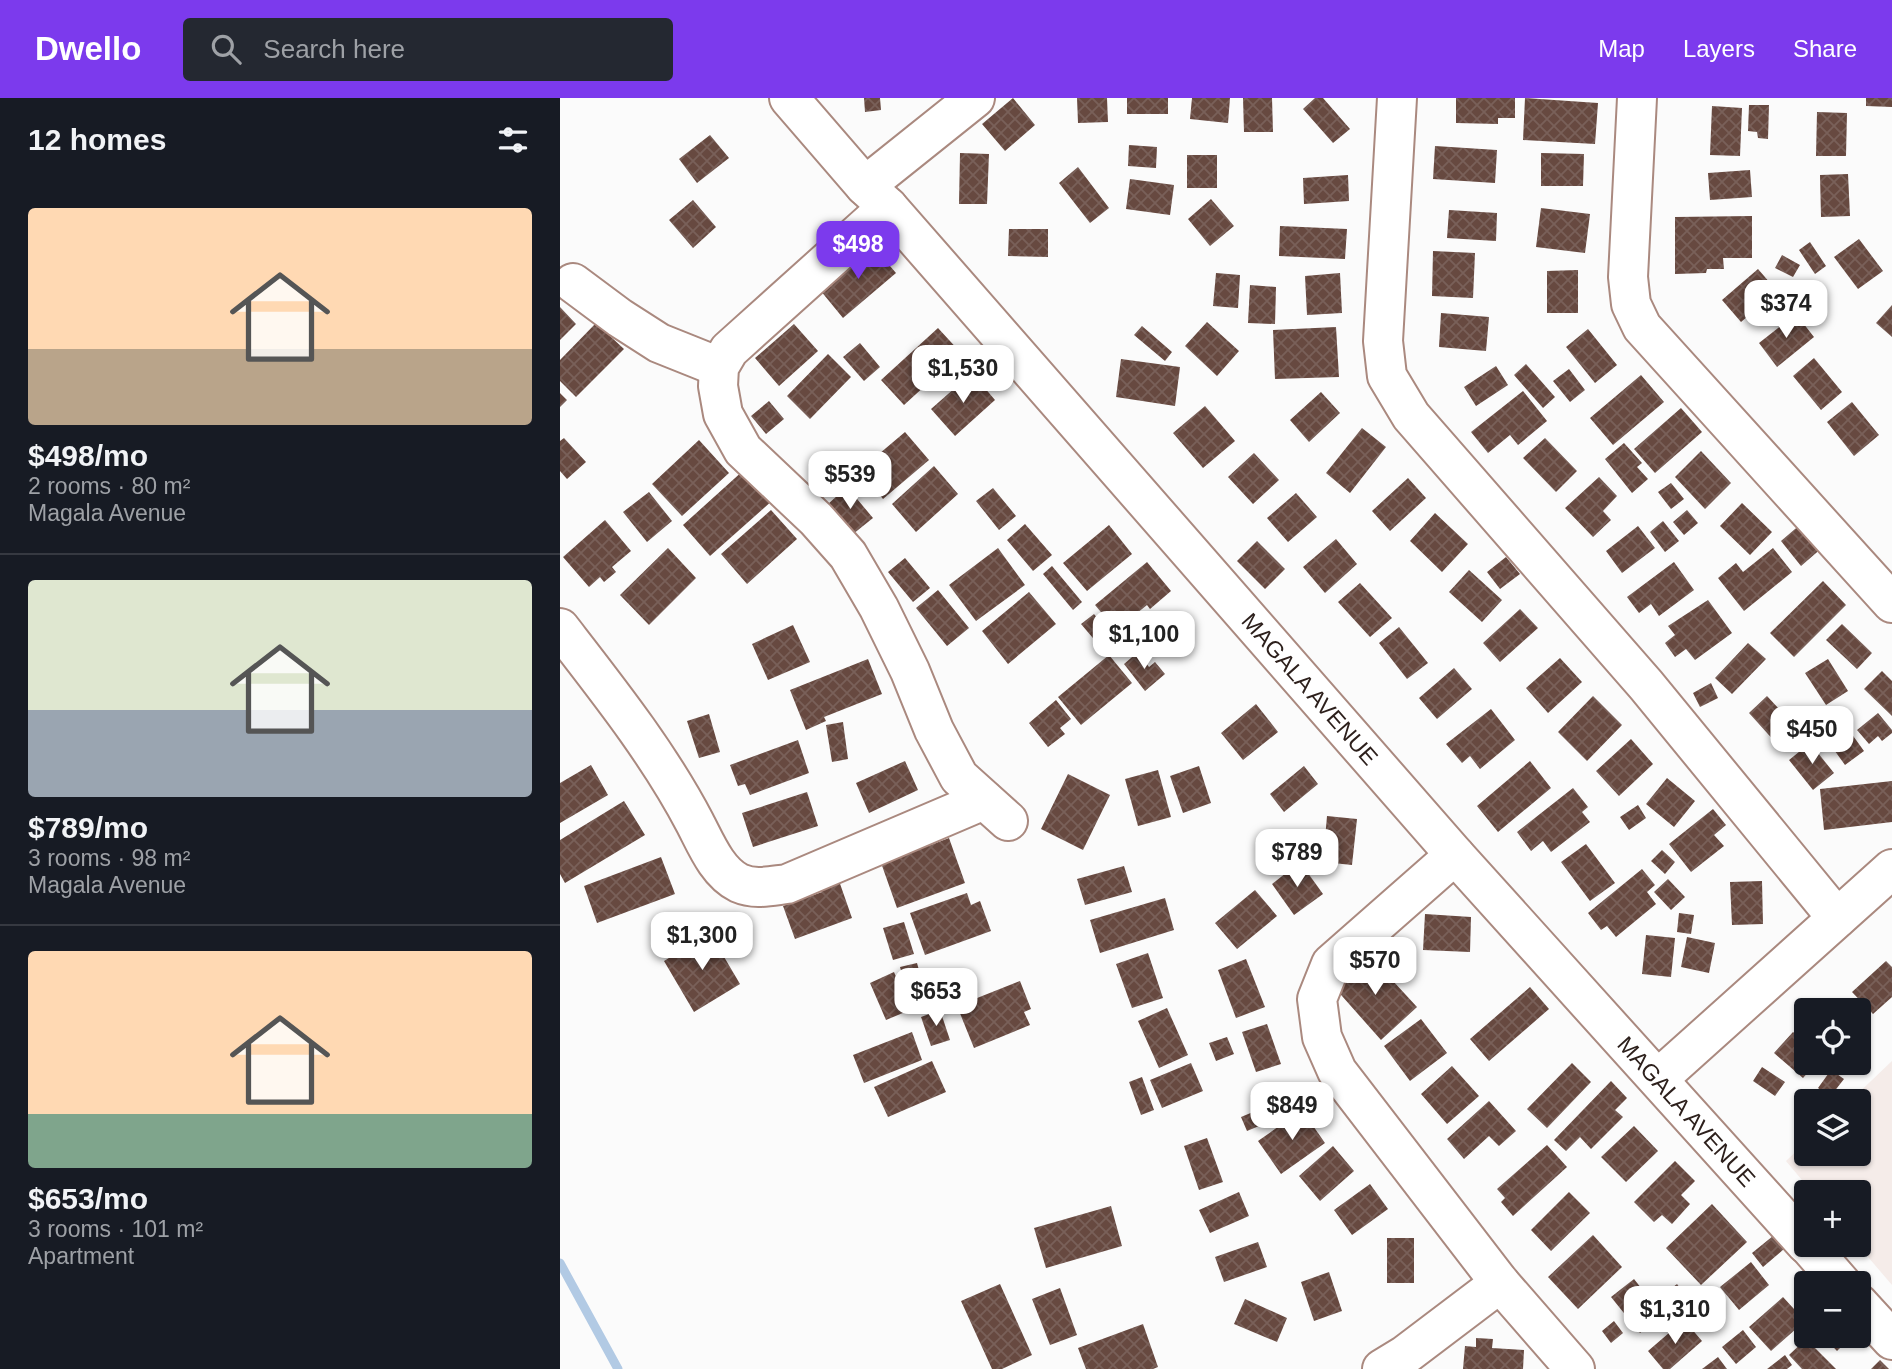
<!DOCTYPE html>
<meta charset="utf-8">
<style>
:root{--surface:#171b24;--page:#242831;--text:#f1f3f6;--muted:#9ea1a6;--line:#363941;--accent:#7c3aed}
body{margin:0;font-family:Helvetica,sans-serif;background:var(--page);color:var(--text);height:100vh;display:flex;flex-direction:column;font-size:26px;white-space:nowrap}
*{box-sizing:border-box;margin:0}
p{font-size:23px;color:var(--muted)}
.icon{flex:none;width:38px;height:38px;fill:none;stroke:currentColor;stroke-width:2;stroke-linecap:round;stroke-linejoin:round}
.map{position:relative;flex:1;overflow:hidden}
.drawer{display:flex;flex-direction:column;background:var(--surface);width:560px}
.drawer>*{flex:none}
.fabs{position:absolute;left:1234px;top:900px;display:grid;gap:14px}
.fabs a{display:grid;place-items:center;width:77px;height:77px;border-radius:7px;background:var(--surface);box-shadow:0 2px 5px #0004;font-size:35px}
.price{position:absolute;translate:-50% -60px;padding:0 16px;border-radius:14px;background:#fff;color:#222;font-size:23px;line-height:46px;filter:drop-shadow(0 2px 4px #0008)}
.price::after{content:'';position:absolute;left:50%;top:42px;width:21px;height:16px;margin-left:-10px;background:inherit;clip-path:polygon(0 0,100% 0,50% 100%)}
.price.selected{background:var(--accent);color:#fff}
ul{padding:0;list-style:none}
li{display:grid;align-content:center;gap:14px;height:371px;padding:0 28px}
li+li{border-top:2px solid var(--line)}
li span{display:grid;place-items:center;height:217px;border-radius:7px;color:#555}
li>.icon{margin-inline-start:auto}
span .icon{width:126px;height:126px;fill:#fffc;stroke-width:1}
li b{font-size:30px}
h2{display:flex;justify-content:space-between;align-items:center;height:84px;padding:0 28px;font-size:30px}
header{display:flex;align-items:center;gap:42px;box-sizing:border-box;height:98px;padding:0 35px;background:var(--accent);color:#fff}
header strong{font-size:33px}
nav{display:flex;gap:38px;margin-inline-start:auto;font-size:24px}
.search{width:490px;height:63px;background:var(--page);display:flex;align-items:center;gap:18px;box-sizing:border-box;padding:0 24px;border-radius:7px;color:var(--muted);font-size:26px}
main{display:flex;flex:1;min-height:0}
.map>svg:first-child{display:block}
</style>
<header>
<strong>Dwello</strong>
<div class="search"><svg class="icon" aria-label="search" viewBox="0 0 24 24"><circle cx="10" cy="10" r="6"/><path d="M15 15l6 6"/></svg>Search here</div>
<nav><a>Map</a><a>Layers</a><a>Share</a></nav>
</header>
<main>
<section class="drawer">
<h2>12 homes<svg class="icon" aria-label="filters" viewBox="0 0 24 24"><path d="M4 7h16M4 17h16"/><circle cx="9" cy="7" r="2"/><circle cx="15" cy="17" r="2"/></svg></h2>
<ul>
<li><span style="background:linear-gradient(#ffd9b3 65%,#b9a48a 0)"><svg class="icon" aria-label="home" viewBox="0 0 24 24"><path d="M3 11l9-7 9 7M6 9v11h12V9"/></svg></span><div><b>$498/mo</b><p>2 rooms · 80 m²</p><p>Magala Avenue</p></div></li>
<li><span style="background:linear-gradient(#dfe7d0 60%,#9aa5b1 0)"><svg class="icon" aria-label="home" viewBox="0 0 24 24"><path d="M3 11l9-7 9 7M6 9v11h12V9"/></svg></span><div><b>$789/mo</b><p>3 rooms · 98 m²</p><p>Magala Avenue</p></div></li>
<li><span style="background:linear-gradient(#ffd9b3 75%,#7fa58c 0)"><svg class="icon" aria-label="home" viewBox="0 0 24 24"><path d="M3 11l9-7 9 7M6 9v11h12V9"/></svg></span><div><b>$653/mo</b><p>3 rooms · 101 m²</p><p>Apartment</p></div></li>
</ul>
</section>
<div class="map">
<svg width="1332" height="1271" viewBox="0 0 1332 1271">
<defs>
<pattern id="building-cross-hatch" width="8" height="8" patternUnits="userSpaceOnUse" patternTransform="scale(1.75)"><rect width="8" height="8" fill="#674940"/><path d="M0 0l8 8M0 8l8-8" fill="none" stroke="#796059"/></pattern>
</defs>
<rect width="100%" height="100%" fill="#fbfbfb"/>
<path fill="#f5ece9" d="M1332 963V1187L1297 1146 1298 1094H1252L1226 1063 1246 1044V1055H1298V1003H1290Z"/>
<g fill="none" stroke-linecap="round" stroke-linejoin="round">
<path stroke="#b2cae4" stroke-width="9" d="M0 1165 58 1271"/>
</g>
<path fill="url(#building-cross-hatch)" d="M304 0H320L321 12 305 14Z
M453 0 475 27 445 53 422 26Z
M517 0H547L548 24 518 25Z
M567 0H608V16H567Z
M632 0H670L668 25 630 21Z
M683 0H712L713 34H684Z
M755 0H763L790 31 773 45 743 11Z
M896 0H955V20H938V26L896 25Z
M965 0 1038 5 1035 46 963 42Z
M1306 0H1332V9L1306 8Z
M1189 7H1209L1208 41 1198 40 1197 34 1188 33Z
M1152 8 1182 10 1180 58 1150 57Z
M1257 14 1287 15 1286 58H1256Z
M150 37 169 60 137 85 119 61Z
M569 47 597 49 596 70 568 68Z
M875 48 937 52 935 85 873 81Z
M400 55 429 56 427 106H399Z
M981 55 1024 56 1023 88H981Z
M627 57H657V90H627Z
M518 69 549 110 530 125 499 85Z
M1190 72 1192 99 1150 102 1148 75Z
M1288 76 1290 118 1261 119 1260 77Z
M788 77 789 103 744 106 743 80Z
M570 81 614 87 610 117 566 111Z
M651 101 674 128 650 148 628 121Z
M133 102 156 129 133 150 109 122Z
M981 110 1030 116 1025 155 976 149Z
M889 112 937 115 936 143 887 140Z
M1192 118V160H1163L1164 171H1147L1146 175 1115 176V119Z
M720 128 787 131 785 161 719 158Z
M449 131H488V159L448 158Z
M1299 141 1323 173 1298 191 1274 159Z
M1250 144 1266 168 1255 176 1239 152Z
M312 147 336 175 283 220 260 192Z
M873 153 915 155 913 200 872 198Z
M1222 157 1240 167 1233 179 1215 170Z
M1198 171 1217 193 1181 224 1162 202Z
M1018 172V215H987V173Z
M656 175 680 177 678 210 653 208Z
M780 175 782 215 747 217 745 178Z
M690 187 716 189 715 226 688 225Z
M1249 191 1260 202 1248 215 1237 204Z
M1332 207V239L1316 225Z
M0 209 16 226 0 242Z
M881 215 929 219 926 253 879 249Z
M1236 216 1254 239 1217 269 1199 245Z
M647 224 679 253 657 278 625 248Z
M36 225 64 251 16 299 0 283V262Z
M234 226 258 253 219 288 195 260Z
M582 228 612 254 605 263 574 237Z
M776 229 779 279 715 281 713 232Z
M378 230 401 255 344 307 321 282Z
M1028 231 1057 267 1035 285 1006 249Z
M300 245 320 269 304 283 283 259Z
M268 256 291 279 250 321 227 298Z
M1254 260 1282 294 1261 312 1233 278Z
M561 261 620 269 615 308 556 299Z
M966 266 995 299 983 310 954 277Z
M936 268 948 287 916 308 904 289Z
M1009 271 1025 292 1010 304 993 283Z
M412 275 435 302 395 338 371 311Z
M1081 277 1104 304 1053 347 1030 320Z
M963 293 987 323 958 347 950 337 928 355 911 334Z
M761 294 780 315 749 344 730 322Z
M0 295 7 302 0 309Z
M209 303 224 321 206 336 191 318Z
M1292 304 1319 337 1294 358 1267 324Z
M645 308 675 343 643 370 613 335Z
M1121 310 1142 334 1095 375 1074 351Z
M802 330 826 349 790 395 766 375Z
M345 334 369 362 323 401 300 372Z
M4 340 26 364 7 381 0 373V343Z
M985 340 1017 373 996 394 963 360Z
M139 342 169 375 122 418 92 386Z
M1064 345 1082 365 1077 369 1088 381 1072 395 1045 361Z
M1141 353 1171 385 1145 411 1115 379Z
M694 355 719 382 693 406 668 379Z
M374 368 398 396 356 434 332 406Z
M185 371 213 402 150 458 123 427Z
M1039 379 1057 398 1043 413 1051 422 1033 439 1005 410Z
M848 380 866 400 830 433 812 413Z
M1111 385 1124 401 1111 411 1098 394Z
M287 389 313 420 293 436 268 406Z
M433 390 456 418 439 432 416 403Z
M89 394 112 423 87 444 63 414Z
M736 395 757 419 728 444 707 420Z
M1182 405 1212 434 1190 457 1160 428Z
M211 412 237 441 187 486 161 456Z
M1127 412 1138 425 1124 437 1113 424Z
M875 415 908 446 882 474 850 443Z
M45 422 71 453 52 469 56 474 44 484 40 479 29 489 3 459Z
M1103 423 1119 443 1105 454 1090 434Z
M1242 425 1263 449 1241 468 1221 443Z
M465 426 492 457 473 473 447 442Z
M549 427 572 456 527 493 503 465Z
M1078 428 1095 450 1062 475 1046 453Z
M776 441 797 466 765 495 743 469Z
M697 443 725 471 705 491 677 463Z
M108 450 136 480 89 527 60 497Z
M438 450 465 487 416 523 389 487Z
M1213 450 1232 474 1184 513 1158 480 1176 465 1183 474Z
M946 459 960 476 940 491 927 474Z
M345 460 370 490 353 504 328 474Z
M587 464 611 493 590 511 587 507 556 532 535 507Z
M1114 464 1134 492 1099 518 1091 506 1079 515 1067 499Z
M492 468 522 504 513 512 483 476Z
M909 472 942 502 922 524 889 494Z
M1263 483 1286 507 1234 559 1210 535Z
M800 485 832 520 810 539 778 504Z
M378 492 409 530 387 548 356 510Z
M469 494 496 526 448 566 422 533Z
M1148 502 1172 535 1135 562 1126 551 1115 559 1105 545 1115 537 1108 528Z
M960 511 978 530 940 564 923 545Z
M534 516 550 536 538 546 521 526Z
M1282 526 1312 555 1297 571 1266 542Z
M233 527 250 564 208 582 192 546Z
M839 529 868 565 847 581 819 545Z
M1188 545 1206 561 1172 596 1155 580Z
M578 554 589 569 595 564 605 576 585 593 564 566Z
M549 557 572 585 521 627 498 599Z
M1000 560 1022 584 988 615 966 590Z
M308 561 322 596 264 619 266 623 246 632 230 592Z
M1268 561 1288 593 1266 607 1245 575Z
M894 570 912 591 877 621 859 600Z
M1322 573 1332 583V618L1304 591Z
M1151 585 1158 600 1140 609 1133 595Z
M1033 598 1062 627 1027 663 998 634Z
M1207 598 1236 629 1217 646 1189 615Z
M496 602 511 621 500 630 505 636 488 649 469 625Z
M696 606 718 634 683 662 661 635Z
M931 611 955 642 920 671 910 658 902 665 886 646Z
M1318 615 1332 632V635L1322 643 1318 638 1309 646 1297 632Z
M149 616 160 654 139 660 127 623Z
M283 624 288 661 272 664 266 627Z
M1291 635 1304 653 1285 667 1272 649Z
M1071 641 1093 666 1059 698 1036 673Z
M238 642 249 675 190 697 185 686 178 688 170 667Z
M1250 645 1274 675 1253 692 1229 662Z
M345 663 358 692 309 715 296 685Z
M970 663 991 690 938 734 917 708Z
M31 667 48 697 0 725V685Z
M639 668 651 705 623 715 610 678Z
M744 668 758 686 724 714 710 696Z
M598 672 611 719 578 728 565 681Z
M508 676 550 697 523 752 481 731Z
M1107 680 1135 703 1114 729 1086 706Z
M1332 683V724L1264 732 1260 691Z
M1013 690 1028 709 1022 714 1030 724 991 754 983 743 971 753 957 734Z
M247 694 258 728 193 749 182 715Z
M64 703 85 737 5 785 0 776V742Z
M1078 707 1086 720 1069 732 1060 719Z
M1153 711 1166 727 1154 737 1164 748 1131 774 1109 746Z
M767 718 797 721 792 767 763 764Z
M389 740 405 785 337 810 320 762 367 745 368 748Z
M1026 746 1055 785 1030 803 1001 764Z
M1102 752 1115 764 1105 776 1091 763Z
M101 759 115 796 37 825 24 788Z
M740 764 763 796 734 817 712 786Z
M564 768 572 794 525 807 517 781Z
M1082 771 1095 787 1087 794 1096 806 1056 839 1047 828 1041 832 1028 815Z
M278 780 292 820 235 841 223 808 262 794 259 787Z
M1108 781 1125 799 1111 812 1094 794Z
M1202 783 1203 826 1172 827 1170 784Z
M695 792 717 818 677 851 655 825Z
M407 795 411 807 420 803 431 833 365 857 350 815Z
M605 800 614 832 540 855 530 822Z
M1119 815 1134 817 1131 836 1117 834Z
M865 816 911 819 910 854 863 852Z
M344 824 354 856 333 862 323 830Z
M150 835 180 886 134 914 104 863Z
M1086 837 1115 840 1111 879 1082 876Z
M1127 839 1155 845 1149 875 1121 869Z
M588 855 603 900 572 910 556 866Z
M809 857 857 909 821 942 774 889Z
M686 861 705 909 676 920 658 872Z
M1326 863 1332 869V899L1313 916 1292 894Z
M357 865 362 883 345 888 340 869Z
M334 874 350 912 326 922 310 885Z
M460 883 471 911 464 914 470 927 414 950 397 908Z
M970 889 989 911 929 963 910 941Z
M607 910 628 957 599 970 578 923Z
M380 912 390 942 371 948 361 919Z
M861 921 887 955 850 983 824 948Z
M707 926 721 966 696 974 682 934Z
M352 934 362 962 304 985 293 957Z
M1233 934 1246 945V964H1257L1243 980 1214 955Z
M667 939 674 956 656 963 649 945Z
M372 963 386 994 328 1019 314 989Z
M631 965 643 993 602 1010 590 982Z
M1012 965 1031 984 987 1030 967 1011Z
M892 968 919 998 887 1026 861 996Z
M1202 969 1225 984 1215 998 1193 983Z
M1271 972 1284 981 1270 999 1258 990Z
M582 979 594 1012 581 1017 569 984Z
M1051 983 1067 1000 1055 1012 1063 1019 1031 1051 1020 1039 1006 1053 994 1042Z
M929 1003 956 1033 939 1048 929 1038 904 1061 887 1041Z
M742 1012 765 1045 721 1076 698 1043Z
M693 1014 699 1028 687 1033 681 1019Z
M1074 1028 1098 1053 1066 1084 1041 1059Z
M647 1040 663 1084 639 1092 624 1048Z
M987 1047 1007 1069 953 1118 941 1104 945 1100 937 1091Z
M773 1048 794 1073 760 1103 739 1078Z
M1115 1063 1135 1083 1121 1097 1130 1106 1112 1126 1102 1117 1094 1124 1074 1104Z
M810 1086 828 1111 792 1137 774 1112Z
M679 1094 689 1118 650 1135 639 1112Z
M1009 1094 1030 1115 991 1153 971 1132Z
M1152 1106 1187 1144 1141 1187 1106 1150Z
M551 1108 562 1148 486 1170 474 1130Z
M1033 1137 1062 1169 1018 1211 988 1179Z
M1213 1138 1224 1151 1203 1169 1192 1155Z
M827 1140H854V1185H827Z
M698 1144 707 1169 664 1184 655 1159Z
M1191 1164 1209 1187 1179 1212 1160 1189Z
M769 1174 782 1213 754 1223 741 1184Z
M1074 1181 1093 1205 1117 1186 1126 1198 1080 1235 1051 1199Z
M440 1186 472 1257 442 1271H432L401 1203Z
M500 1190 517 1237 490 1247 472 1201Z
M1223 1199 1245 1223 1211 1253 1189 1229Z
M685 1201 727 1220 717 1244 674 1226Z
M1124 1222 1142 1243 1110 1271H1103L1088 1253Z
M1054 1223 1063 1235 1051 1245 1042 1233Z
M583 1226 598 1269 593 1271H526L518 1250Z
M1183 1232 1196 1249 1176 1266 1162 1249Z
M1262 1237H1293L1277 1253Z
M916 1240 933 1241 932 1250 964 1252 963 1271H903L905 1248 916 1249Z
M1246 1241 1276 1271H1242L1229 1257Z
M1225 1257 1232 1267 1227 1271H1207Z
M1158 1259 1167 1271H1142Z
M1320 1262 1329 1271H1311Z"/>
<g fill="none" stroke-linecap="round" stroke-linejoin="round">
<g stroke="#aa897f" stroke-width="42">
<g id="minor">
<path id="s1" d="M229 0 305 88 328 109 895 757 1246 1146"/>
<path d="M837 0 823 243 827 278 851 318 1086 587 1277 820"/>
<path d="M1077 0 1068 179 1071 206 1082 229 1332 505"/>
<path d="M305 88 415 0"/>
<path d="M328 109 169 252 159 269 158 288 163 316 183 352 256 421 288 457 319 510 350 573 374 632 399 679 448 723"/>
<path d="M13 185 60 220 99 245 159 269"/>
<path d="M0 530C48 592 99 656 135 725 146 746 157 774 179 785 195 792 210 788 227 786L424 702"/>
<path d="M895 757 771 866 757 901 762 939 777 973 940 1185 1015 1271"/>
<path d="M1099 980 1332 771"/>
<path d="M1247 1146 1281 1185"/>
<path d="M1298 1205 1332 1242"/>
<path d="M822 1271 845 1257 940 1185"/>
</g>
</g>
<use href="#minor" stroke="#fff" stroke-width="38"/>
</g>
<g text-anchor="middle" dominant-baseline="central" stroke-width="7" stroke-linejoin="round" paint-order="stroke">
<g font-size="23" fill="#2d201c" stroke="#fff">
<text stroke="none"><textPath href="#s1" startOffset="788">MAGALA AVENUE</textPath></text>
<text stroke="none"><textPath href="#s1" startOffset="1354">MAGALA AVENUE</textPath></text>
</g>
</g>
</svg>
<div class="fabs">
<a><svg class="icon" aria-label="locate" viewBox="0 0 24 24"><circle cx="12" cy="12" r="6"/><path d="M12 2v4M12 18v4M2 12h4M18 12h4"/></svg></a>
<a><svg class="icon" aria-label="layers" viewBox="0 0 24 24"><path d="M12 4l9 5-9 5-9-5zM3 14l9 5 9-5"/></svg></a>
<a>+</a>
<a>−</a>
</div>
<b class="price selected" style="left:298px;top:183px">$498</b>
<b class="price" style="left:1226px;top:242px">$374</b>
<b class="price" style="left:403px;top:307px">$1,530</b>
<b class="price" style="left:290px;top:413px">$539</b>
<b class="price" style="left:584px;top:573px">$1,100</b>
<b class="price" style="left:1252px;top:668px">$450</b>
<b class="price" style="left:737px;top:791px">$789</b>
<b class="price" style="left:142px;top:874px">$1,300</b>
<b class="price" style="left:815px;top:899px">$570</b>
<b class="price" style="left:376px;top:930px">$653</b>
<b class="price" style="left:732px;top:1044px">$849</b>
<b class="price" style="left:1115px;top:1248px">$1,310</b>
</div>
</main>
